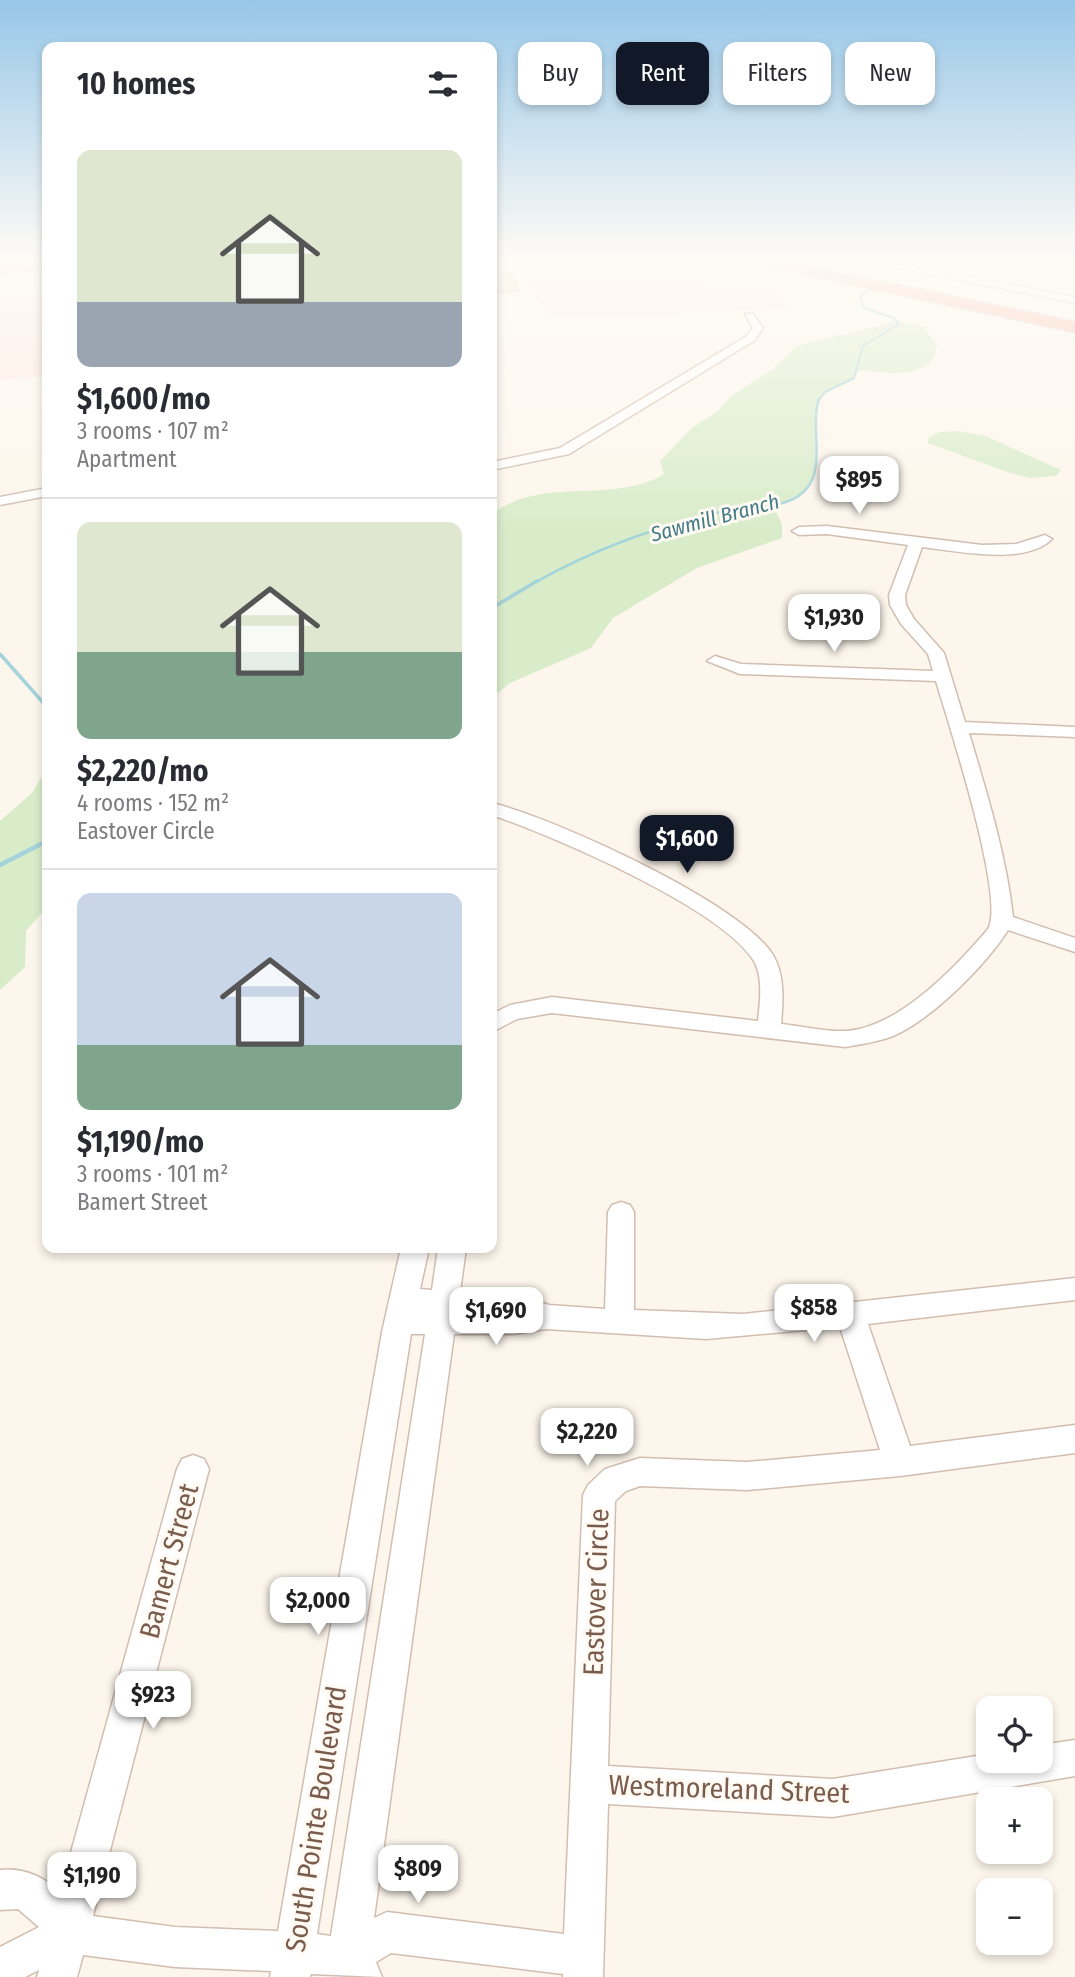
<!DOCTYPE html>
<meta charset="utf-8">
<style>
:root{--surface:#fff;--page:#f7f7f7;--text:#2b2b33;--muted:#7c7c81;--line:#e1e1e2;--accent:#111827}
body{margin:0;font-family:"Fira Sans Condensed",sans-serif;background:var(--page);color:var(--text);height:100vh;display:flex;flex-direction:column;font-size:26px;white-space:nowrap}
*{box-sizing:border-box;margin:0}
p{font-size:23px;color:var(--muted)}
.icon{flex:none;width:38px;height:38px;fill:none;stroke:currentColor;stroke-width:2;stroke-linecap:round;stroke-linejoin:round}
.map{position:relative;flex:1;overflow:hidden}
.details{position:absolute;left:42px;top:42px;width:455px;height:1211px;display:flex;flex-direction:column;background:var(--surface);border-radius:14px;box-shadow:0 4px 10px #0003}
.details>*{flex:none}
.hud{position:absolute;left:518px;top:42px;width:452px;height:63px;display:flex;gap:14px}
.tools{position:absolute;left:976px;top:1696px;display:grid;gap:14px}
.tools a{display:grid;place-items:center;width:77px;height:77px;border-radius:14px;background:var(--surface);box-shadow:0 4px 10px #0003;font-size:35px}
.price{position:absolute;translate:-50% -60px;padding:0 16px;border-radius:14px;background:#fff;color:#222;font-size:23px;line-height:46px;filter:drop-shadow(0 2px 4px #0008)}
.price::after{content:'';position:absolute;left:50%;top:42px;width:21px;height:16px;margin-left:-10px;background:inherit;clip-path:polygon(0 0,100% 0,50% 100%)}
.price.current{background:var(--accent);color:#fff}
ul{padding:0;list-style:none}
li{display:grid;align-content:center;gap:14px;height:371px;padding:0 35px}
li+li{border-top:2px solid var(--line)}
li span{display:grid;place-items:center;height:217px;border-radius:14px;color:#555}
li>.icon{margin-inline-start:auto}
span .icon{width:126px;height:126px;fill:#fffc;stroke-width:1}
li b{font-size:30px}
h2{display:flex;justify-content:space-between;align-items:center;height:84px;padding:0 35px;font-size:30px}
.tag{padding:0 24px;border-radius:14px;background:var(--surface);box-shadow:0 4px 10px #0003;font-size:24px;line-height:63px}
.tag.current{background:var(--accent);color:#fff}
.map>svg:first-child{display:block}
</style>
<div class="map">
<svg width="1075" height="1977" viewBox="0 0 1075 1977">
<rect width="100%" height="100%" fill="#fdf6ec"/>
<path fill="#fde8e0" d="M674 265 697 269 709 284 774 287 790 305V308L629 317 547 315 523 278 526 273 547 270Z
M47 293V375L0 381V298Z"/>
<path fill="#d8ecc9" d="M897 321 924 327 937 345C934 382 884 372 859 370L852 381 822 394C806 421 825 469 807 489 798 499 784 501 773 506L782 524V538L697 568 613 618 591 648 510 683 492 698V514C542 475 615 505 664 474L660 461 693 427 717 412 731 396 772 370 797 346Z
M958 431 985 436 1061 470 1056 476 1030 478 1010 473 928 443 929 437 940 432Z
M47 768V907L26 931 25 967 0 990V821L32 793Z"/>
<g fill="none" stroke-linecap="round" stroke-linejoin="round">
<path stroke="#a5d3da" stroke-width="2" d="M932 272 1010 257
M920 278 926 275
M818 401 825 392 854 378 863 346 899 324 894 318 864 308 860 297 869 290"/>
<path stroke="#a5d3da" stroke-width="2.5" d="M534 583C594 549 661 525 728 510 754 504 790 511 808 487 825 464 810 426 819 399"/>
<path stroke="#a5d3da" stroke-width="3.5" d="M492 608 537 581
M0 654 47 707"/>
<path stroke="#a5d3da" stroke-width="4.5" d="M0 865 47 841"/>
</g>
<path fill="#f3d5c3" stroke="#e6bba3" stroke-width="2" d="M492 274H512L518 291 497 292Z"/>
<g fill="none" stroke-linecap="round" stroke-linejoin="round">
<g stroke="#d1beb0" stroke-width="3">
<path id="minor" d="M843 257H863L1075 297V303Z
M745 314H753L763 328 755 340 569 454 492 470V462L560 448 747 336 753 328Z
M47 488V496L0 505V497Z
M827 526 982 545 1016 544 1045 535 1052 539C1025 566 957 551 922 547L905 595 906 605 914 619 944 653 965 722 1075 727V737L969 733C987 794 1006 854 1013 917L1075 938V952L1008 930C986 965 931 1020 893 1036 878 1042 861 1044 845 1047L552 1013 517 1019 492 1032V1014L510 1005 552 997 758 1021C760 1002 764 975 752 958 716 906 554 836 492 815V803C554 818 741 903 773 955 785 976 783 1001 781 1024 802 1026 825 1032 846 1031 898 1028 956 967 988 929 1006 898 948 722 936 681L740 674 707 661 715 656 741 664 933 671 928 654 901 624 890 605 889 595 908 545 827 534 799 535 792 531 799 527Z
M621 1202 630 1205 634 1212V1310L743 1314 1075 1278V1300L868 1324 910 1446 1075 1425V1453L900 1476 747 1490 640 1486 626 1491 615 1501 608 1766 833 1779 989 1754V1760H1041V1745L1075 1740V1776L833 1817 608 1804 603 1977H563V1974L391 1953 376 1962 382 1977 311 1974 310 1977H270L271 1971 175 1967 83 1955 77 1977H37L39 1970 25 1977H0V1947L39 1927 18 1909 0 1910V1870C23 1867 44 1877 60 1892L177 1469 182 1459 193 1455 204 1459 209 1469 93 1916 175 1927 278 1931 382 1332 401 1248H429L420 1289 432 1290 438 1248H466L460 1292 516 1295 549 1305 605 1309 608 1212 612 1205ZM840 1327 880 1450 747 1462 640 1458 605 1469 588 1485 583 1495 564 1934 387 1912 374 1918 454 1334H513L546 1329 706 1339ZM411 1334H425L331 1936 317 1934Z"/>
</g>
<g stroke="#dad1cd" stroke-width="3">
<path id="major" d="M47 261V269L0 275V267Z"/>
</g>
<g stroke="#dad1cd" stroke-width="3">
<path id="highway" d="M492 257H634L627 261 492 264Z
M691 257H765L1075 322V332L774 268 698 261Z"/>
</g>
<use href="#minor" fill="#fff" fill-rule="evenodd"/>
<use href="#major" fill="#fbd9a5" fill-rule="evenodd"/>
<use href="#highway" fill="#f7b7a3" fill-rule="evenodd"/>
</g>
<linearGradient id="sky" x2="0" y2="1"><stop stop-color="#97c7e8"/><stop offset="0.48" stop-color="#fefbf6"/><stop offset="1" stop-color="#fefbf6" stop-opacity="0"/></linearGradient>
<rect width="1075" height="534" fill="url(#sky)"/>
<g text-anchor="middle" dominant-baseline="central" stroke-width="6" stroke-linejoin="round" paint-order="stroke">
<g font-size="21" font-style="italic" fill="#437c86" stroke="#fffaf3">
<text transform="translate(715 518) rotate(-15)">Sawmill Branch</text>
</g>
<g font-size="28" fill="#7a5c4d" stroke="#fffaf3">
<text transform="translate(169 1561) rotate(-75)">Bamert Street</text>
<text transform="translate(596 1592) rotate(-88)">Eastover Circle</text>
<text transform="translate(729 1789) rotate(2)">Westmoreland Street</text>
<text transform="translate(316 1819) rotate(-81)">South Pointe Boulevard</text>
</g>
</g>
</svg>
<div class="tools">
<a><svg class="icon" aria-label="locate" viewBox="0 0 24 24"><circle cx="12" cy="12" r="6"/><path d="M12 2v4M12 18v4M2 12h4M18 12h4"/></svg></a>
<a>+</a>
<a>−</a>
</div>
<b class="price" style="left:859px;top:516px">$895</b>
<b class="price" style="left:834px;top:654px">$1,930</b>
<b class="price current" style="left:687px;top:875px">$1,600</b>
<b class="price" style="left:814px;top:1344px">$858</b>
<b class="price" style="left:496px;top:1347px">$1,690</b>
<b class="price" style="left:587px;top:1468px">$2,220</b>
<b class="price" style="left:318px;top:1637px">$2,000</b>
<b class="price" style="left:153px;top:1731px">$923</b>
<b class="price" style="left:418px;top:1905px">$809</b>
<b class="price" style="left:92px;top:1912px">$1,190</b>
<div class="hud">
<a class="tag">Buy</a>
<a class="tag current">Rent</a>
<a class="tag">Filters</a>
<a class="tag">New</a>
</div>
<section class="details">
<h2>10 homes<svg class="icon" aria-label="filters" viewBox="0 0 24 24"><path d="M4 7h16M4 17h16"/><circle cx="9" cy="7" r="2"/><circle cx="15" cy="17" r="2"/></svg></h2>
<ul>
<li><span style="background:linear-gradient(#dfe7d0 70%,#9aa5b1 0)"><svg class="icon" aria-label="home" viewBox="0 0 24 24"><path d="M3 11l9-7 9 7M6 9v11h12V9"/></svg></span><div><b>$1,600/mo</b><p>3 rooms · 107 m²</p><p>Apartment</p></div></li>
<li><span style="background:linear-gradient(#dfe7d0 60%,#7fa58c 0)"><svg class="icon" aria-label="home" viewBox="0 0 24 24"><path d="M3 11l9-7 9 7M6 9v11h12V9"/></svg></span><div><b>$2,220/mo</b><p>4 rooms · 152 m²</p><p>Eastover Circle</p></div></li>
<li><span style="background:linear-gradient(#c9d6e8 70%,#7fa58c 0)"><svg class="icon" aria-label="home" viewBox="0 0 24 24"><path d="M3 11l9-7 9 7M6 9v11h12V9"/></svg></span><div><b>$1,190/mo</b><p>3 rooms · 101 m²</p><p>Bamert Street</p></div></li>
</ul>
</section>
</div>
